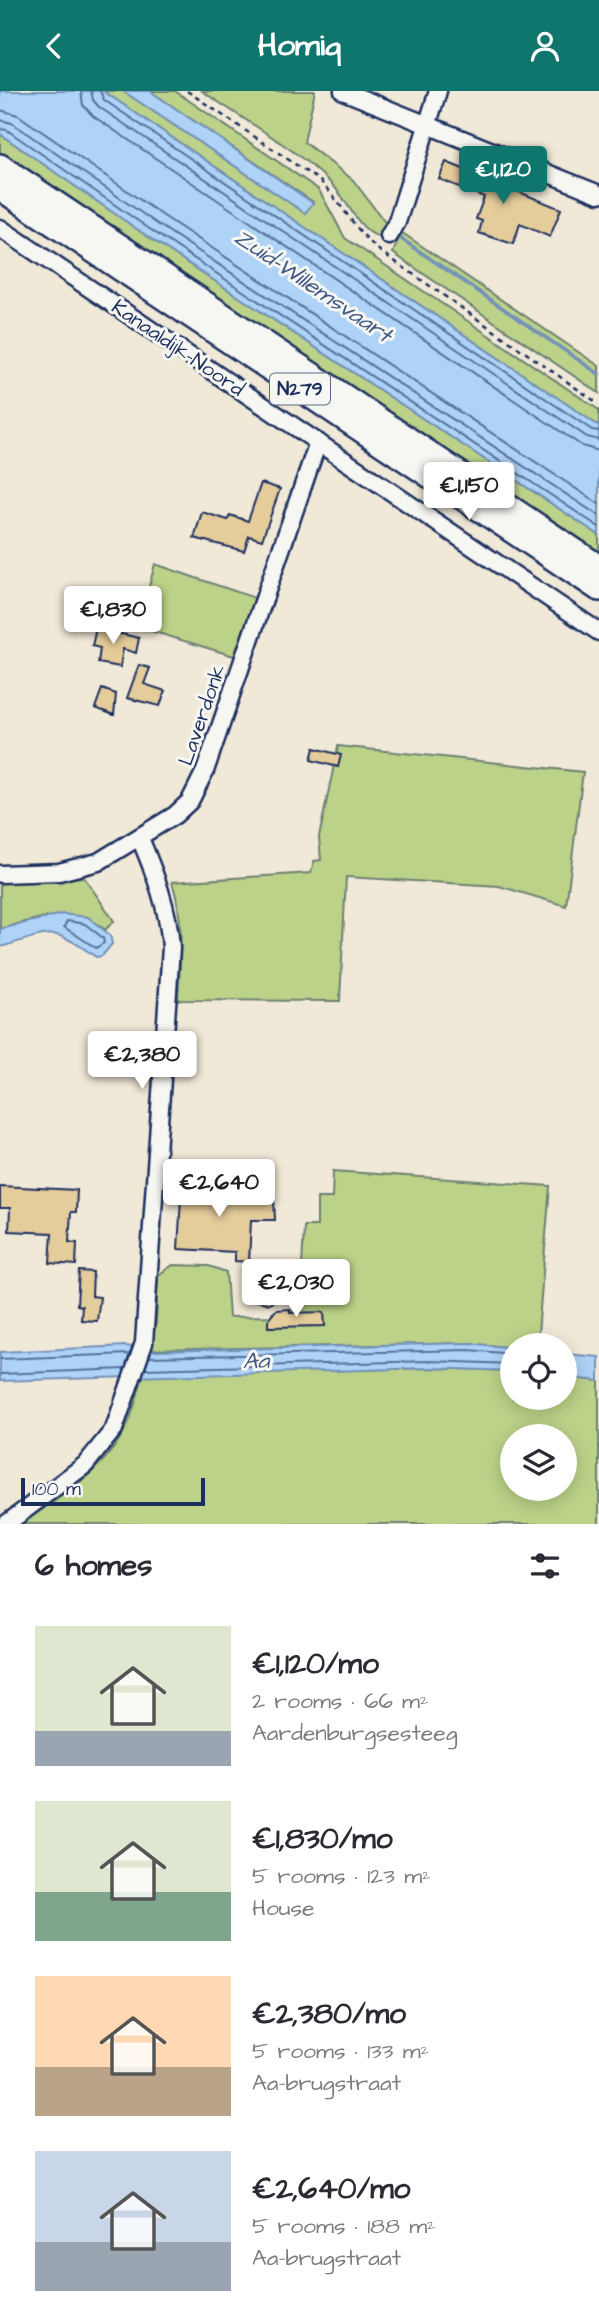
<!DOCTYPE html>
<meta charset="utf-8">
<style>
:root{--surface:#fff;--page:#f2f2f3;--text:#2b2b33;--muted:#7c7c81;--accent:#0f766e}
body{margin:0;font-family:"Architects Daughter",sans-serif;background:var(--page);color:var(--text);height:100vh;display:flex;flex-direction:column;font-size:26px;white-space:nowrap}
*{box-sizing:border-box;margin:0}
p{font-size:23px;color:var(--muted)}
.icon{flex:none;width:38px;height:38px;fill:none;stroke:currentColor;stroke-width:2;stroke-linecap:round;stroke-linejoin:round}
.map{position:relative;height:1433px;overflow:hidden}
.side{display:flex;flex-direction:column;background:var(--surface);flex:1}
.side>*{flex:none}
.fabs{position:absolute;left:500px;top:1242px;display:grid;gap:14px}
.fabs a{display:grid;place-items:center;width:77px;height:77px;border-radius:50%;background:var(--surface);box-shadow:0 4px 18px #0003;font-size:35px}
.scale{position:absolute;left:21px;bottom:18px;width:184px;box-sizing:border-box;padding-left:7px;border:4px solid #1b2f5e;border-top:0;font-size:19px;line-height:24px;white-space:nowrap;color:#1b2f5e;-webkit-text-stroke:5px #f6f6f2;paint-order:stroke}
.price{position:absolute;translate:-50% -60px;padding:0 16px;border-radius:7px;background:#fff;color:#222;font-size:23px;line-height:46px;filter:drop-shadow(0 2px 4px #0008)}
.price::after{content:'';position:absolute;left:50%;top:42px;width:21px;height:16px;margin-left:-10px;background:inherit;clip-path:polygon(0 0,100% 0,50% 100%)}
.price.on{background:var(--accent);color:#fff}
ul{padding:0;list-style:none}
li{display:flex;align-items:center;gap:21px;height:175px;padding:0 35px}
li span{display:grid;place-items:center;flex:none;width:196px;height:140px;border-radius:0px;color:#555}
li>.icon{margin-inline-start:auto}
span .icon{width:84px;height:84px;fill:#fffc;stroke-width:1}
li b{font-size:30px}
h2{display:flex;justify-content:space-between;align-items:center;height:84px;padding:0 35px;font-size:30px}
header{display:flex;justify-content:space-between;align-items:center;height:91px;padding:0 35px;background:var(--accent);color:#fff;font-size:32px;font-weight:700}
.map>svg:first-child{display:block}
</style>
<header><svg class="icon" aria-label="back" viewBox="0 0 24 24"><path d="M15 5l-7 7 7 7"/></svg>Homiq<svg class="icon" aria-label="person" viewBox="0 0 24 24"><circle cx="12" cy="8" r="4"/><path d="M4 21q1-7 8-7t8 7"/></svg></header>
<div class="map">
<svg width="599" height="1433" viewBox="0 0 599 1433">
<rect width="100%" height="100%" fill="#f1e9d8"/>
<filter id="ink" filterUnits="userSpaceOnUse"><feTurbulence type="fractalNoise" baseFrequency=".0143" numOctaves="2"/><feDisplacementMap in="SourceGraphic" scale="14" xChannelSelector="R" yChannelSelector="G"/><feConvolveMatrix kernelMatrix="1 2 1 2 8 2 1 2 1" color-interpolation-filters="sRGB"/></filter>
<g filter="url(#ink)">
<path fill="#bcd288" stroke="#6c8073" stroke-width="2" fill-rule="evenodd" d="M103 0H123L305 122 313 111 150 0H175L319 99 345 147 599 319V335Z
M202 0H315L304 51 353 89 387 134 379 146C359 139 350 115 337 99 306 63 242 28 202 0Z
M0 43 147 145 599 444V464L0 61Z
M401 141 599 275V302L393 162Z
M155 473 255 507 234 565 138 536Z
M338 655 583 681 566 815 499 795 346 786 340 910 178 909C180 869 185 829 172 791L311 782 314 770 321 769 319 746Z
M84 786 114 830 105 839C78 812 32 829 0 838V791Z
M333 1080 550 1095 537 1255 513 1257 469 1252 150 1259 156 1231 158 1184 173 1174 209 1175 226 1181 229 1226 272 1225V1222L300 1218 304 1135H317V1107H332Z
M429 1277 513 1280V1307H565V1286L599 1290V1433H22C61 1404 108 1379 128 1332 135 1317 138 1300 143 1285ZM513 1346H565V1398H513Z"/>
<path fill="#aed3f7" stroke="#7391ba" stroke-width="2" d="M0 0H103L599 335V444L147 145 0 43Z
M123 0H150L313 112 305 122Z
M62 823 88 826 110 844 112 853 102 865 96 866C51 833 52 842 0 856V838Z
M469 1252 513 1257V1280L429 1277 0 1290V1261L126 1255 157 1260Z
M565 1263 599 1266V1290L565 1286Z"/>
<g fill="none" stroke-linecap="round" stroke-linejoin="round">
<path stroke="#56719b" stroke-width="2" d="M81 0 83 14 93 25 582 355 599 360
M91 0 93 9 99 16 587 346 599 349
M100 0 104 9 592 339 599 340
M0 19 18 24 162 124 599 413
M0 29 12 32 156 132 599 425
M0 38 7 39 151 139 599 436
M67 830 85 833 103 847 104 852 96 857 64 836Z
M149 1266 469 1259 513 1263
M0 1268 130 1263
M145 1278 429 1270 513 1273
M0 1283 125 1278"/>
<path stroke="#7391ba" stroke-width="3.5" d="M400 147 599 283"/>
</g>
<path fill="#e5cc9b" stroke="#1b2f5e" stroke-width="2" d="M446 71 561 118 550 146 520 133 513 153 479 142 482 130 476 128 484 106 439 88Z
M261 392 280 398 262 449 249 445 244 460 194 447 202 421 228 429 230 424 248 430Z
M96 537 139 547 136 562 123 558 120 576 98 572 100 557 92 555Z
M139 574 150 577 144 593 165 600 160 615 127 607Z
M102 598 116 603 114 624 95 617Z
M314 657 341 664 338 676 311 669Z
M182 1089 201 1090V1094L231 1096 230 1105 274 1108 275 1129H251L249 1171 235 1170V1161L178 1158Z
M0 1095 77 1099 76 1121H71L69 1151 77 1152 76 1174 50 1172 52 1142 9 1140 10 1117H0Z
M79 1180 93 1181 92 1205 100 1206 97 1230 81 1229 82 1215 77 1214Z
M278 1187 285 1200 270 1213 249 1208 252 1188Z
M290 1218V1222L324 1221 325 1235 268 1236V1229L276 1219Z"/>
<g fill="none" stroke-linecap="round" stroke-linejoin="round">
<g stroke="#1b2f5e" stroke-width="21">
<path id="minor" d="M343 0 599 103
M0 137 599 541
M389 145 397 131 438 0
M0 783 59 781 98 771 175 724 190 710 205 680 318 351
M6 1433 85 1374 114 1338 144 1252 171 856C168 816 155 783 140 747"/>
</g>
<g stroke="#1b2f5e" stroke-width="28">
<path id="highway" d="M0 75 599 476
M0 97 599 498"/>
</g>
<path stroke="#1b2f5e" stroke-width="2.5" stroke-dasharray="5 5" stroke-linecap="butt" d="M187 0 320 90C342 113 356 141 380 160L599 313"/>
<use href="#minor" stroke="#f6f6f2" stroke-width="16"/>
<use href="#highway" stroke="#f6f6f2" stroke-width="23"/>
</g>
</g>
<g text-anchor="middle" dominant-baseline="central" stroke-width="6" stroke-linejoin="round" paint-order="stroke">
<rect fill="#f6f6f2" stroke="#5d6b8a" stroke-width="2" x="270" y="282.5" width="60" height="31" rx="5"/>
<g font-size="19" font-weight="bold" fill="#1b2f5e">
<text x="300" y="298">N279</text>
</g>
<g font-size="21" fill="#1b2f5e" stroke="#f6f6f2">
<text transform="translate(178 257) rotate(34)">Kanaaldijk-Noord</text>
<text transform="translate(202 624) rotate(-71)">Laverdonk</text>
</g>
<g font-size="23" font-style="italic" fill="#405884" stroke="#f6f6f2">
<text transform="translate(313 195) rotate(34)">Zuid-Willemsvaart</text>
<text transform="translate(256 1270) rotate(-1)">Aa</text>
</g>
</g>
</svg>
<div class="fabs">
<a><svg class="icon" aria-label="locate" viewBox="0 0 24 24"><circle cx="12" cy="12" r="6"/><path d="M12 2v4M12 18v4M2 12h4M18 12h4"/></svg></a>
<a><svg class="icon" aria-label="layers" viewBox="0 0 24 24"><path d="M12 4l9 5-9 5-9-5zM3 14l9 5 9-5"/></svg></a>
</div>
<div class="scale">100 m</div>
<b class="price on" style="left:503px;top:115px">€1,120</b>
<b class="price" style="left:469px;top:431px">€1,150</b>
<b class="price" style="left:113px;top:555px">€1,830</b>
<b class="price" style="left:142px;top:1000px">€2,380</b>
<b class="price" style="left:219px;top:1128px">€2,640</b>
<b class="price" style="left:296px;top:1228px">€2,030</b>
</div>
<section class="side">
<h2>6 homes<svg class="icon" aria-label="filters" viewBox="0 0 24 24"><path d="M4 7h16M4 17h16"/><circle cx="9" cy="7" r="2"/><circle cx="15" cy="17" r="2"/></svg></h2>
<ul>
<li><span style="background:linear-gradient(#dfe7d0 75%,#9aa5b1 0)"><svg class="icon" aria-label="home" viewBox="0 0 24 24"><path d="M3 11l9-7 9 7M6 9v11h12V9"/></svg></span><div><b>€1,120/mo</b><p>2 rooms · 66 m²</p><p>Aardenburgsesteeg</p></div></li>
<li><span style="background:linear-gradient(#dfe7d0 65%,#7fa58c 0)"><svg class="icon" aria-label="home" viewBox="0 0 24 24"><path d="M3 11l9-7 9 7M6 9v11h12V9"/></svg></span><div><b>€1,830/mo</b><p>5 rooms · 123 m²</p><p>House</p></div></li>
<li><span style="background:linear-gradient(#ffd9b3 65%,#b9a48a 0)"><svg class="icon" aria-label="home" viewBox="0 0 24 24"><path d="M3 11l9-7 9 7M6 9v11h12V9"/></svg></span><div><b>€2,380/mo</b><p>5 rooms · 133 m²</p><p>Aa-brugstraat</p></div></li>
<li><span style="background:linear-gradient(#c9d6e8 65%,#9aa5b1 0)"><svg class="icon" aria-label="home" viewBox="0 0 24 24"><path d="M3 11l9-7 9 7M6 9v11h12V9"/></svg></span><div><b>€2,640/mo</b><p>5 rooms · 188 m²</p><p>Aa-brugstraat</p></div></li>
</ul>
</section>
